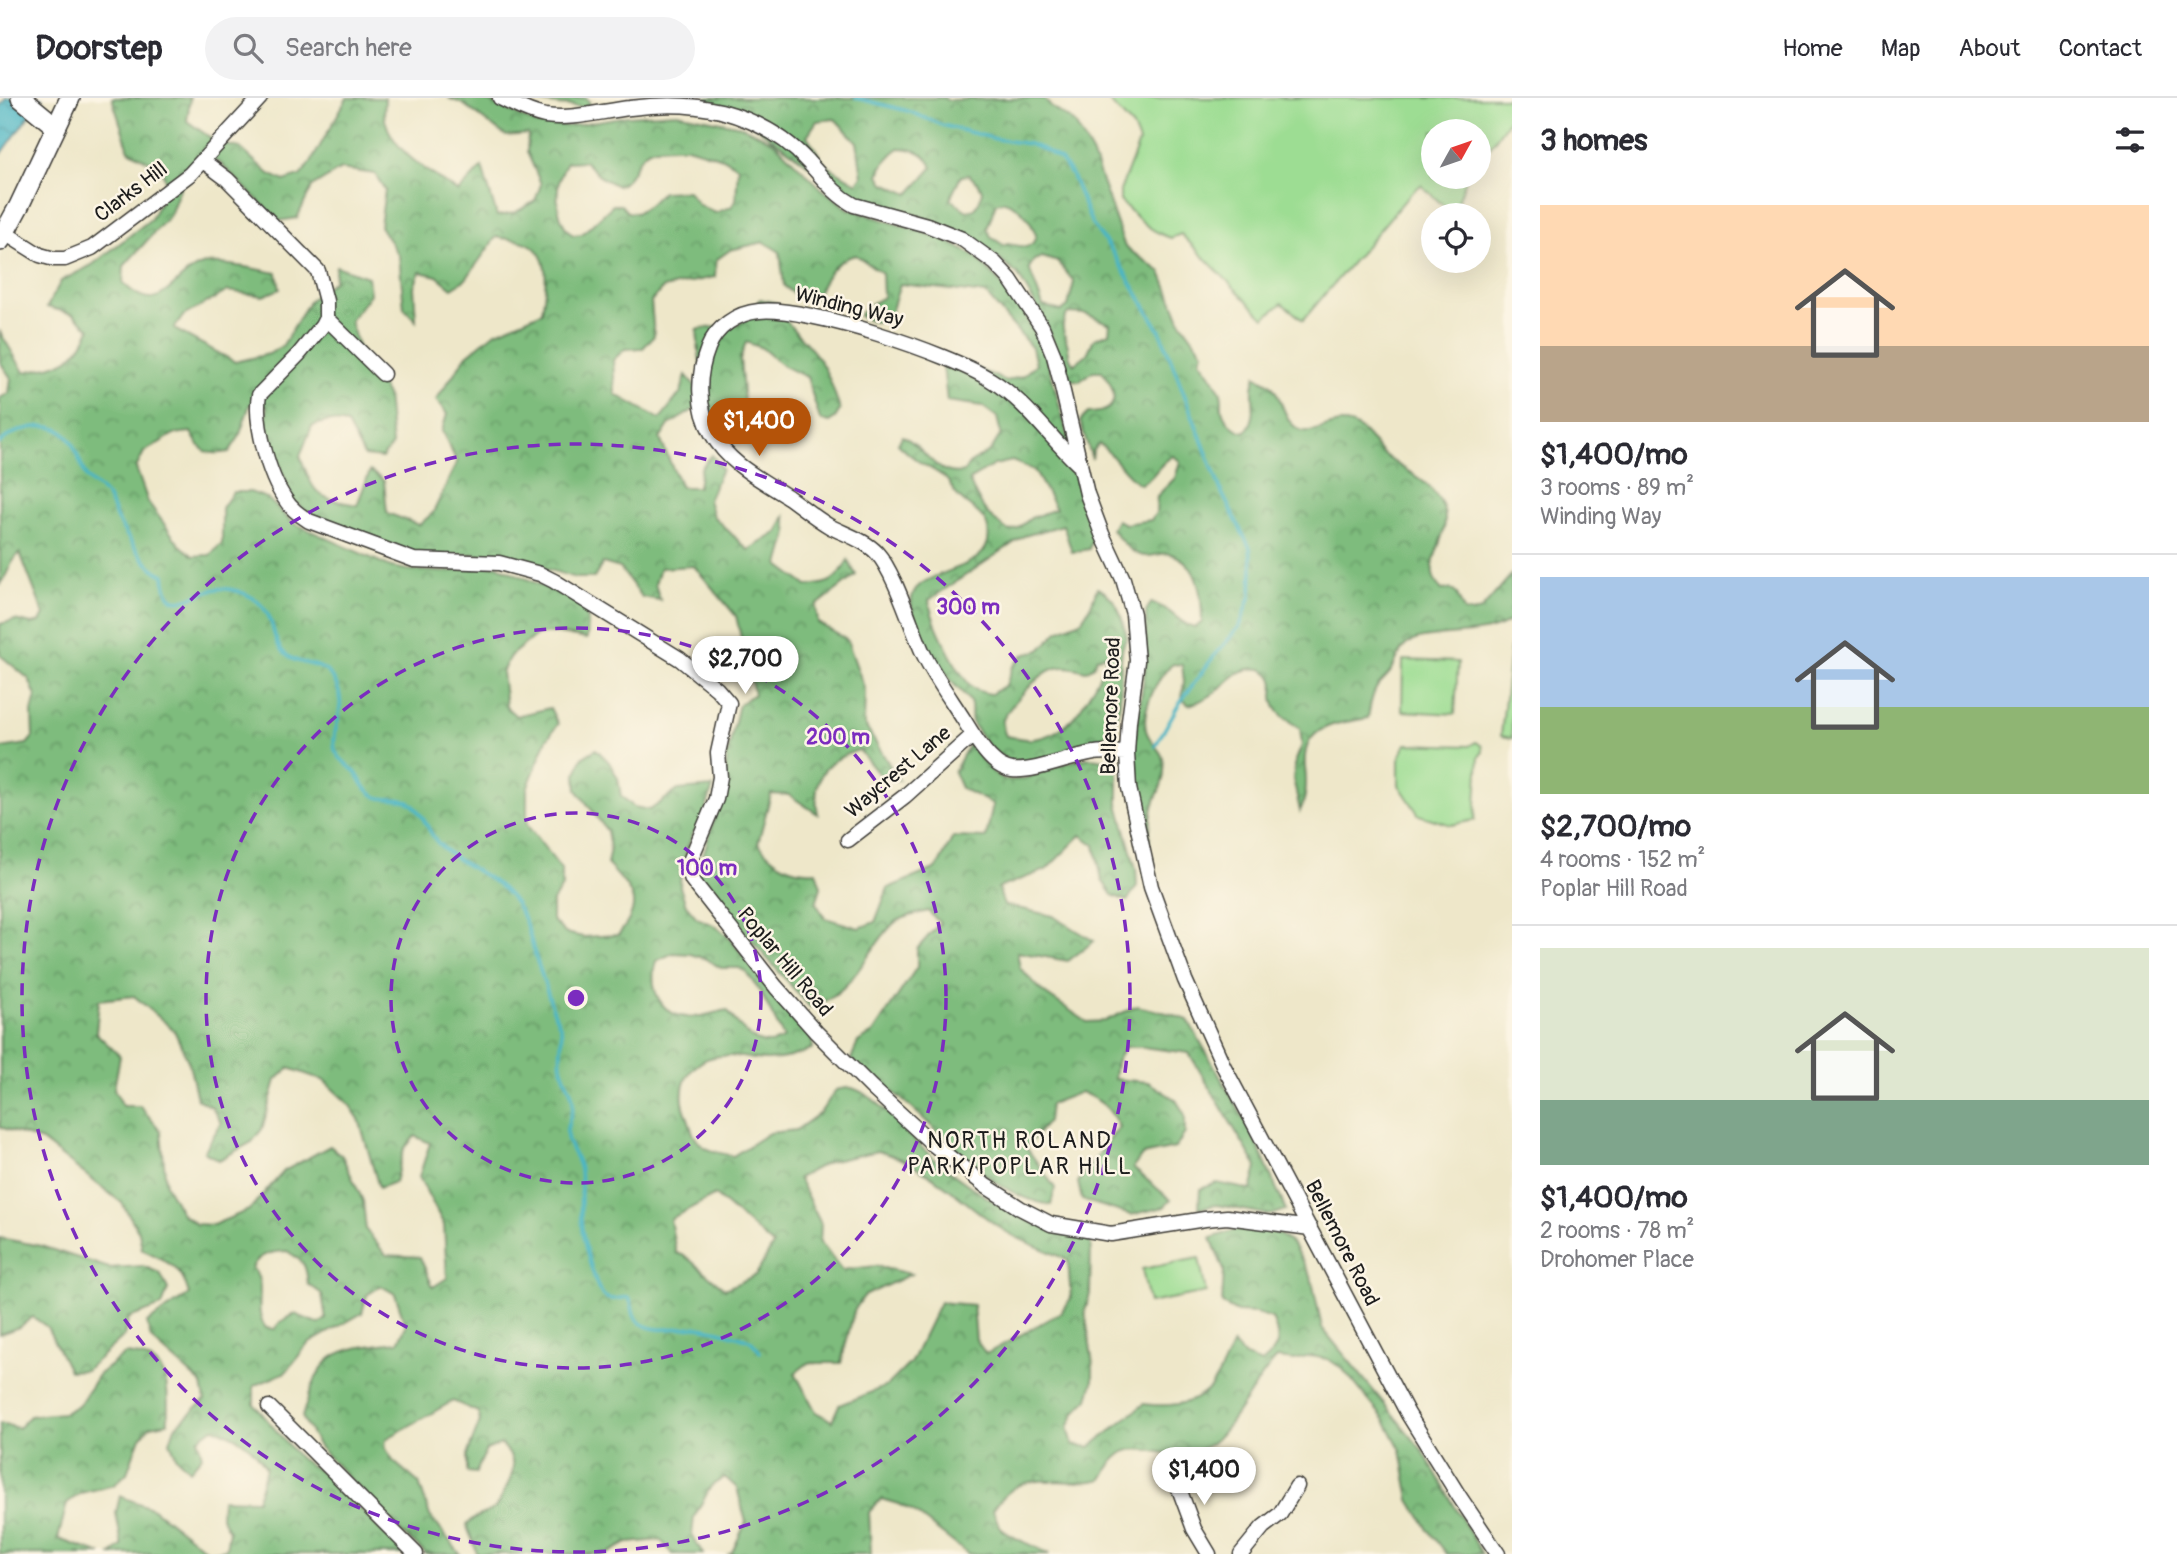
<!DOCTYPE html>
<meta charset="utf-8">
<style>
:root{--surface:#fff;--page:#f2f2f3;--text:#2b2b33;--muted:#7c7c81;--line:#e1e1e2;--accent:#b45309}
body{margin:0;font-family:Pangolin,sans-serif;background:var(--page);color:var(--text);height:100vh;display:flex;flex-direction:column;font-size:26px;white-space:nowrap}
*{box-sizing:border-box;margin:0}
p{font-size:23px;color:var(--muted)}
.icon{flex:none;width:38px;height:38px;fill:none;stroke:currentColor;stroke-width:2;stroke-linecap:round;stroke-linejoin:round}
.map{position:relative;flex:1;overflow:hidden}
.sheet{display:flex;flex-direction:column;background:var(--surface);width:665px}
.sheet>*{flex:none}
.needle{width:46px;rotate:50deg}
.fabs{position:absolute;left:1421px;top:21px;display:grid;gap:14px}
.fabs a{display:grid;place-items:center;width:70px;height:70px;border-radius:50%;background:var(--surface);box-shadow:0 7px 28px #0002;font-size:35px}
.price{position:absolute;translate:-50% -60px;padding:0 16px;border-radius:24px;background:#fff;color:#222;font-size:23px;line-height:46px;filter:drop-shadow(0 2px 4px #0008)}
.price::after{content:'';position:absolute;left:50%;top:42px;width:21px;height:16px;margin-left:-10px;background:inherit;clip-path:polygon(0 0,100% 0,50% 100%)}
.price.on{background:var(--accent);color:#fff}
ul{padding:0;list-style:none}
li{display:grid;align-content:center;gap:14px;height:371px;padding:0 28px}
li+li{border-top:2px solid var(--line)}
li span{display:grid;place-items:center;height:217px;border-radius:0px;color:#555}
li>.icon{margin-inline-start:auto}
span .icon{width:126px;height:126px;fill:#fffc;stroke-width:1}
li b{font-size:30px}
h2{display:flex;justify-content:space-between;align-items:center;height:84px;padding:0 28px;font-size:30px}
header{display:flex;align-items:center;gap:42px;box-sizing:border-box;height:98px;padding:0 35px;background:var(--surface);border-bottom:2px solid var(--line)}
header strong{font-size:33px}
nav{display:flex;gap:38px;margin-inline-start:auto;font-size:24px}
.search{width:490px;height:63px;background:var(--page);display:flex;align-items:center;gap:18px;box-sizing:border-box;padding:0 24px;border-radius:38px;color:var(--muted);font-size:26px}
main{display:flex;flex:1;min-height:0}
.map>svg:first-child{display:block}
</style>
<header>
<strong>Doorstep</strong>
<div class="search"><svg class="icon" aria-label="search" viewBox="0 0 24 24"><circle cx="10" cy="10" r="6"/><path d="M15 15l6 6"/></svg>Search here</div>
<nav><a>Home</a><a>Map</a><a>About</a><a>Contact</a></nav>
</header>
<main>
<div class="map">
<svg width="1512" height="1456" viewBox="0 0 1512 1456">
<defs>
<pattern id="forest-crowns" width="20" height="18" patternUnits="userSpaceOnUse" patternTransform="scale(1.75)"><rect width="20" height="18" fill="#7ebc7d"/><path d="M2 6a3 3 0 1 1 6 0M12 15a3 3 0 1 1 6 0" fill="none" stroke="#669866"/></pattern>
<pattern id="water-ripples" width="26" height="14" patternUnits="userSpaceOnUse" patternTransform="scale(1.75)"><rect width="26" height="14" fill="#49b5c5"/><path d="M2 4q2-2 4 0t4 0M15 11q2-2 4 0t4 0" fill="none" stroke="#3c929f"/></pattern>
</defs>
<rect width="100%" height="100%" fill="#fcf5e5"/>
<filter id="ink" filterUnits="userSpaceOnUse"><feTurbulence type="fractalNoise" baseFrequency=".0143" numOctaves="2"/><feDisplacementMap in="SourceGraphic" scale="14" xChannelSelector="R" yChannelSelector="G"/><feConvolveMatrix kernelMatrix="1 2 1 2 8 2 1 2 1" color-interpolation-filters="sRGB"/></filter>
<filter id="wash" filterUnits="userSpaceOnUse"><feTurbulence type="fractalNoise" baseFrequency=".00686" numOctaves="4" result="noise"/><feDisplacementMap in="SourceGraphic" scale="28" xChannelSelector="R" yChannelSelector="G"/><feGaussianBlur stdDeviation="1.57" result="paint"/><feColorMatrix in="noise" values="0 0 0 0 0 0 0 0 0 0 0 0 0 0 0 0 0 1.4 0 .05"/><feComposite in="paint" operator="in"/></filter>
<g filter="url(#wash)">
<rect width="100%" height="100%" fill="#eee7c9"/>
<path fill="#9ddd93" stroke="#5c7c58" stroke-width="2" d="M1106 0H1512V17L1479 65V33H1433V79H1467L1453 116 1421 87 1410 96 1303 222 1282 205 1264 220 1181 136 1171 140C1148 133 1137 119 1120 103V93L1139 44 1133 29Z
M1511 543H1512V640L1501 638Z
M1403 562 1458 564 1455 616 1402 613Z
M1476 644 1482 648 1483 654 1479 658 1475 722 1451 727 1419 717 1399 687V661L1406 646 1469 648Z
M1199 1160 1206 1194 1149 1205 1142 1171Z"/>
<path fill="url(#forest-crowns)" stroke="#4d6c4c" stroke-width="2" fill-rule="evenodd" d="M112 0H190L187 23 218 45 240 50 269 76 284 83 300 78 311 64 347 0H385C385 7 383 15 385 22 394 56 431 74 458 94L482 69 497 118 514 115 535 103 541 86 527 54 528 36 506 38 463 6 448 0H482L536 26 569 28 627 18 677 15 741 28 773 43 822 91 849 111 941 140 975 158 1019 205 1046 257 1094 436 1089 451 1072 454 1063 427 1024 438 929 502C930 520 960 582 975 591 979 594 986 595 991 596L1006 587 1012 570 1023 557 1040 552 1058 533 1082 522 1091 507 1097 490C1118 498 1122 520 1127 539 1112 564 1132 607 1107 635 1101 642 1087 646 1079 649 1047 664 1015 677 987 646 983 641 975 631 972 624 970 617 973 610 970 604 965 596 958 591 952 584 937 562 917 537 912 510 903 465 997 482 988 431 986 416 966 408 957 397 952 392 950 384 945 380 937 373 926 369 918 363 911 358 904 352 898 346L902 338C926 348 934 380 964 374L969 366 991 352 1001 336 997 319 982 308 947 303 943 268 960 263 1006 283 1023 278 1036 266 1032 250 986 196 900 186 890 218 874 224 859 218 866 209 883 199 882 175 856 157C832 162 825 180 815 201L798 199 784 188 780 154 764 144 730 152 716 162 715 179 663 190 651 203 654 238 643 250 625 251 613 262 615 296 660 321 681 294 686 277 696 289 698 309 669 327 660 341 681 389H698L701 370 712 357 722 371 708 402 713 418 748 452 778 434 785 418 788 435 779 467 807 488C831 486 836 483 848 462L856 477 816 508 818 525 847 542 865 592 864 626 899 682 882 680 859 652C825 662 811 679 818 716L789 697 771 696 758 745C774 765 791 775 816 773L821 789 816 805 825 820 859 830 875 824 888 790 937 770 953 739 986 740 993 706 961 690 954 674 969 646C978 657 990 676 1004 681 1031 689 1073 650 1105 663 1109 665 1114 670 1118 673V706L1136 771 1137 788 1127 803 1112 797 1102 782 1095 747 1081 737 1046 772 998 790 1004 807 1053 818 1094 843 1068 863 1017 854 1020 870 1043 894 1087 924 1105 923 1137 908 1171 916 1188 922 1252 1035 1286 1112 1270 1117 1217 1107 1199 1110 1200 1091 1217 1085 1251 1092 1257 1069 1189 955 1142 949H1125L1116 964 1114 981 1148 984 1176 1002 1185 1017V1035L1175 1050 1142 1057 1133 1070 1171 1102 1164 1109 1131 1117 1082 1102 1078 1084 1119 1029C1109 1008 1101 1003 1081 994L1050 1006 1048 1023 1026 1049 1055 1090 1051 1107C984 1096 945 1034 894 995 879 983 864 975 851 961L858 944 873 935 917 869V851L940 825 928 813C917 816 900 819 893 826 863 857 855 895 810 909L714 800 697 776 724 691 727 658 739 606 754 596 736 518 694 468 660 470 655 486 660 502 642 499 620 470 603 465 594 480H576L524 464 472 456 420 458 324 427 292 402 266 326 267 308 250 306 239 339 229 354C206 358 201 354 191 334L174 336 144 354 136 370 148 404 179 446 193 458 210 457 222 445V410L233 394H250L267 400 293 425 391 469 408 472 444 474 496 467 547 490 568 497 584 506 588 523 587 541 553 535 536 537 510 558 502 574 506 609 516 618 550 610 558 626 547 641 527 691V727L561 771 562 789 552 804V822L565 835 583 839 618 837C646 805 631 792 607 766L610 750 607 733 577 692 576 676 582 660 596 651 609 664 618 680 621 698 634 709 650 712 678 692 713 689 702 723 692 737 681 771 680 789 686 807 697 820 714 827 728 838 783 910 810 933 813 950C798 958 784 962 767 962 754 962 742 958 729 958 702 956 679 975 683 1004 684 1012 689 1021 691 1030 698 1052 712 1053 733 1058L769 1035 796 1032 820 1015 836 992C841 991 848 989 852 990 879 998 902 1032 922 1050 945 1071 973 1091 1000 1108 1030 1126 1058 1134 1091 1142L1090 1196 1085 1213 1093 1267V1284L1088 1301 1076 1313 1068 1329 1073 1347 1090 1349 1144 1306C1164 1309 1193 1308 1209 1291 1219 1280 1226 1260 1233 1246L1245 1259 1262 1265C1280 1250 1281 1242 1272 1220L1256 1215 1237 1214 1222 1206 1224 1172 1211 1140 1244 1129 1262 1130 1279 1136 1293 1147 1311 1178 1322 1230 1423 1353 1482 1456H1447L1428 1431 1410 1402 1401 1352 1385 1322 1342 1270 1327 1261 1311 1258 1294 1262 1277 1260C1256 1280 1227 1339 1207 1348 1198 1353 1186 1356 1175 1356 1159 1356 1137 1346 1122 1355 1113 1361 1108 1371 1102 1381 1058 1393 1025 1363 993 1412 995 1417 997 1424 1000 1429 1008 1439 1037 1449 1050 1456H968L914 1414 898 1406 881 1401 869 1414 871 1456H729L732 1454 746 1424 737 1390 725 1379 711 1388 694 1419 692 1437 703 1456H672L661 1442 627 1445 607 1456H477C475 1444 469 1438 467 1427 475 1417 485 1417 495 1410 498 1407 501 1400 503 1396 514 1377 519 1363 501 1346L486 1352 476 1375 467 1374V1357L480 1323 478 1314 453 1303 386 1341 385 1349 393 1363 419 1385 430 1418 460 1456H426L400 1433 319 1349 302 1319C322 1251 332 1252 398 1244L406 1228 395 1196 381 1188 367 1197 362 1215 308 1246 286 1274 254 1288V1306L299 1360 330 1380 404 1456H111L122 1448 116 1415 120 1398 153 1411 209 1454 226 1451 229 1433 221 1419 222 1401 257 1402 266 1370C254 1348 237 1337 213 1330L198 1341 202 1358 190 1372 177 1360 170 1344 175 1329 205 1302 202 1286 151 1241 147 1225 189 1196C181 1167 167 1164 142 1151L139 1134 122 1105 42 1043 0 1029V650L27 646 33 639 32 614 36 598 29 581 0 557V526L15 522 32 526 40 524 44 517 20 455C9 464 9 476 0 486V300L9 295 11 280 0 264V234L24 274C59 267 75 266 90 231L73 216 47 209 61 183 92 167 151 121 167 89 162 71 129 52ZM687 49 723 60 738 69 736 102 731 109 715 115 699 107 688 93 662 94 650 106 636 115 627 114 621 107H613L582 136 573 137C553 122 554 84 567 64L584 63 602 80 617 88C635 82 635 56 652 51 662 48 677 49 687 49ZM204 57 220 65 279 123 297 120 312 89 341 71 375 76 385 92 380 128 399 158 404 210 416 223 414 189 420 174 437 178 452 190 466 181 496 139C505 141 520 141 529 146 553 160 545 192 542 214L494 235 467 257 436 302 447 316 442 333 457 364 433 415 419 427 387 415 384 383 370 373 357 407C315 399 315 398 300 358L312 328 329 323 347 326 364 358 382 360 392 347 387 297 359 251 350 223 370 196 368 179 336 168 334 183 310 202 283 247 269 256 235 264 174 231 183 218 228 193 263 198 280 191 277 175C259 172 221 163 206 166 172 173 163 225 123 185L124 168 170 117 189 66ZM1012 363 1034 372 1056 411 1031 420 1017 431 1009 433C988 420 978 405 969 382L994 367ZM1105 557 1106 565C1089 597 1074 636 1033 641 1025 642 1014 639 1006 638 1004 633 1001 628 1003 622 1008 609 1040 575 1053 571 1065 567 1074 570 1086 573L1094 568 1097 560ZM673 855 690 856 706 861 721 870H739L746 874 761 895 784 940C758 956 740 930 727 912 717 914 705 918 695 919 662 922 647 891 656 863ZM134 898 174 932 189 965 197 1001 212 1009 221 1025 204 1054 219 1062 252 1044 262 1031 276 982 289 970 323 982 349 1006 359 1021 379 1090 395 1084 404 1051 415 1038 430 1045 419 1079 444 1127 447 1180 433 1189 420 1159 386 1157 366 1132 363 1103 342 1058 330 1048 284 1073 249 1112 213 1127 196 1126 182 1116 166 1087 161 1033 140 1008H123L114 991 120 958 96 935 99 902ZM878 1053C928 1066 962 1105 1005 1133 1024 1145 1048 1152 1068 1162L1071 1201 1060 1215 986 1256 976 1242 973 1207 940 1204 911 1264 887 1288 839 1307 832 1323 816 1314 795 1275 808 1265H841L854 1213 864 1198 911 1176 876 1168 842 1172 820 1144 821 1126 798 1080 828 1064ZM715 1097 773 1147 756 1177 725 1191 685 1158 676 1155 670 1121ZM287 1153C304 1164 306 1165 308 1186L322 1196 326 1221 319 1226 295 1216 280 1224 275 1231 266 1230C251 1212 269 1186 252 1170 258 1155 273 1154 287 1153Z
M529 0H585L589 3 590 11C569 6 549 9 529 0Z
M708 0H944L947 2 1044 0 1051 9 1074 24 1092 55 1125 149 1161 174 1181 224 1203 254 1200 262C1208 273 1216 283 1221 295 1223 302 1221 306 1222 312 1225 323 1234 332 1245 334 1262 315 1247 298 1256 278 1260 281 1266 283 1270 286 1283 298 1282 321 1298 331 1310 338 1328 326 1340 325 1362 324 1369 342 1382 355 1402 373 1430 380 1442 407 1456 439 1415 466 1442 492L1451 491 1457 496 1464 513 1473 515 1481 512 1512 476V521C1485 544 1421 530 1404 549 1398 555 1396 565 1391 573 1387 579 1381 583 1377 589 1371 598 1370 610 1368 620 1335 626 1301 627 1305 670 1307 685 1307 699 1300 713L1293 680 1296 662 1302 647 1300 630C1288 623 1273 614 1273 598 1273 592 1275 587 1273 582 1271 576 1267 573 1261 571 1239 567 1230 583 1214 595 1207 601 1198 604 1189 607L1182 601 1184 583 1182 567 1173 566C1156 579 1137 619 1149 639 1157 653 1165 653 1164 673 1164 688 1156 696 1153 709 1150 721 1150 735 1149 747L1131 667 1145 573 1146 513 1151 505C1171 509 1178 526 1195 530L1202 524C1202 499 1200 465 1171 456 1163 454 1153 459 1144 458 1131 456 1119 441 1112 431L1117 422 1125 426 1151 422 1156 415 1157 398 1175 380 1180 363 1173 358C1158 365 1155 381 1140 386 1124 377 1116 358 1099 346L1093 353 1092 361 1080 323 1088 315C1121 315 1118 294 1102 273H1093L1080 283 1067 281 1045 223 1018 177 971 138 919 118 851 98 733 12 704 2ZM835 21 857 44 862 78 857 85 826 67 807 38 817 23ZM899 50C914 51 927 54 932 70L909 96 884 85 879 77C882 66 889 57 899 50ZM969 77C984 91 986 93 975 111L967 113 950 101 961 78ZM1004 103C1021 108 1030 121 1036 137L1033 145 1026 149 1007 146 1005 148 991 139 987 131 996 105ZM1042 159 1058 164 1074 184 1068 208 1061 213 1043 208 1029 170 1034 162ZM1068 215 1086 216 1110 226 1109 235 1094 241 1087 256 1074 266C1069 260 1069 257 1068 249 1065 235 1058 229 1068 215Z
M760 201 777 205C786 229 802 238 816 257 828 273 834 293 840 312L835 320 829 324 820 322 807 279 783 268 762 250 746 244 740 261 746 327 743 335 725 334C701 312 700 262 697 232 711 226 731 233 742 224 749 218 754 208 760 201Z
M0 1140 41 1148 109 1170 143 1168 160 1175 168 1191 162 1208 129 1220 124 1238 86 1272 69 1273 47 1229 33 1219 19 1229 0 1236Z
M125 1256C173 1259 167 1288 168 1325L150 1328 139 1342 127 1375 114 1387 81 1395 67 1405 58 1441 102 1456H0V1325L18 1330 30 1318 64 1315 79 1307 98 1277Z"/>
<path fill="url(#water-ripples)" stroke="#326870" stroke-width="2" d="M6 0H42L0 58V8Z"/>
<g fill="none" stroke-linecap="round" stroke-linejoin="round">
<path stroke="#49b5c5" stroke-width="3.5" d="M856 0 908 13 942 27 996 41 1029 46 1045 52 1061 62 1072 78 1092 126 1112 153 1160 233 1222 395 1250 450 1252 470 1251 497 1240 528 1214 558 1179 606 1155 648
M0 345C13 330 53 320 68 339 76 349 80 366 86 378 90 386 100 389 105 396 111 403 113 413 117 421 127 438 145 470 164 477 168 523 191 494 217 491 230 489 247 495 257 503 277 520 270 540 283 554 299 571 323 560 335 584 349 610 330 631 335 652 338 661 350 668 356 675 361 682 365 692 372 696 383 705 399 697 412 706 424 716 428 734 438 745 470 778 507 776 526 826 531 839 533 853 538 866 544 883 549 900 555 917 557 922 560 926 561 931 563 943 559 956 561 968 564 982 574 993 573 1008 572 1019 565 1027 567 1039 569 1051 579 1061 580 1073 582 1089 580 1105 581 1121 582 1140 588 1160 594 1178 596 1184 598 1192 603 1197 609 1204 619 1200 628 1199 634 1206 631 1217 638 1223 654 1237 677 1229 696 1229 706 1229 740 1238 749 1242 753 1244 757 1250 760 1254"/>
</g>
</g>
<g filter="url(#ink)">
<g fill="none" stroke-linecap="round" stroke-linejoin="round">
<g stroke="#3c3a36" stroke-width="17">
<path id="street" d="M500 0C515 7 529 15 545 18 574 22 602 13 630 10 659 6 692 6 721 13 754 22 785 38 808 64 823 80 834 96 854 107L927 127 962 141 995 165 1010 181 1042 229 1054 258 1061 285 1087 396 1102 436 1123 481 1133 516 1137 563 1129 623 1127 655 1129 690 1151 789 1185 882 1224 969 1408 1316 1459 1398 1498 1456
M203 63 227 81 318 173 326 203V220L322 228 299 256 259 297C254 325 269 378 285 401 291 411 299 417 309 423L414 462 499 465 540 476 554 483 680 561 717 591 729 605 718 655 720 679 716 701 690 763 689 773 692 782 776 889 816 934 872 990 934 1047 986 1088 1020 1110 1051 1126 1111 1136 1205 1121 1227 1119 1310 1130
M5 135 40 157 54 161H65L92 150 190 76 260 0
M326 220 383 276
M1078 366C1048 338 1027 304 991 282 948 255 807 208 759 213 737 215 716 229 708 250 697 278 697 310 712 336 729 366 760 381 788 399 801 408 814 419 829 428 844 436 865 442 877 455 895 475 911 529 923 555 934 578 950 600 964 622 972 635 981 651 993 662 998 667 1005 671 1012 672 1037 674 1069 659 1094 655 1104 653 1116 655 1127 655
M848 742 905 698 973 637
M269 1309 416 1456
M1174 1377 1194 1431 1209 1456
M1241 1456 1263 1429 1280 1416 1297 1388"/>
</g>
<g stroke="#3c3a36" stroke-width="22">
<path id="secondary" d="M21 0 55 28
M0 143 19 108 70 0"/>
</g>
<use href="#street" stroke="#fff" stroke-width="14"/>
<use href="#secondary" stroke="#fff" stroke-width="19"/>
</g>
</g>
<g fill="none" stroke="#7b2cbf" stroke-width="3.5" stroke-dasharray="12 9">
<circle cx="576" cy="900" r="185"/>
<circle cx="576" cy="900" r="370"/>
<circle cx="576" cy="900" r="554"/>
</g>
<g text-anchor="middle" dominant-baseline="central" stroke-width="5" stroke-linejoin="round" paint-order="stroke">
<g font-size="21" fill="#1c1c1c" stroke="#fcf5e5">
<text transform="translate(131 94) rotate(-37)">Clarks Hill</text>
<text transform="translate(849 209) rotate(14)">Winding Way</text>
<text transform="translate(1111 608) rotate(-88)">Bellemore Road</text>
<text transform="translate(898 674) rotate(-40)">Waycrest Lane</text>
<text transform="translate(785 864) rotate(50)">Poplar Hill Road</text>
<text transform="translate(1342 1145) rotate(63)">Bellemore Road</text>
</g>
<g font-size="23" letter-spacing="2" fill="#1c1c1c" stroke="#fcf5e5">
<text x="1020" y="1042">NORTH ROLAND<tspan x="1020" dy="26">PARK/POPLAR HILL</tspan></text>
</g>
</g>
<circle cx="576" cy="900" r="10" fill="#7b2cbf" stroke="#fcf5e5" stroke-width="3.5"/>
<g font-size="21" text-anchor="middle" font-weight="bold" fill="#7b2cbf" stroke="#fcf5e5" stroke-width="5" stroke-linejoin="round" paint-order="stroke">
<text x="968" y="516">300 m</text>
<text x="838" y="646">200 m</text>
<text x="707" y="777">100 m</text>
</g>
</svg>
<div class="fabs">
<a><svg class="needle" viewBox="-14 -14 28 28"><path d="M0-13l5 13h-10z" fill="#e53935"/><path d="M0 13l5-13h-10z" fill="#7c7c81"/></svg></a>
<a><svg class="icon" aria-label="locate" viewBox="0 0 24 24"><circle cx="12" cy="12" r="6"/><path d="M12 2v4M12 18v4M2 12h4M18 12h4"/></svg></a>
</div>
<b class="price on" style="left:759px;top:360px">$1,400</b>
<b class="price" style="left:745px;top:598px">$2,700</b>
<b class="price" style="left:1204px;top:1409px">$1,400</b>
</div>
<section class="sheet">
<h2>3 homes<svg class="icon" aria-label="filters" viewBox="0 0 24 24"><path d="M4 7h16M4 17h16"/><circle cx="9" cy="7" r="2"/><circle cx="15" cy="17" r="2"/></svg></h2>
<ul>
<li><span style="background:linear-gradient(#ffd9b3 65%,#b9a48a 0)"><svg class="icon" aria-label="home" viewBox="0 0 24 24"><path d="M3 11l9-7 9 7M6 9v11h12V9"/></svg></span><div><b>$1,400/mo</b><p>3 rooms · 89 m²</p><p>Winding Way</p></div></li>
<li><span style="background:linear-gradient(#a9c7e8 60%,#8fb573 0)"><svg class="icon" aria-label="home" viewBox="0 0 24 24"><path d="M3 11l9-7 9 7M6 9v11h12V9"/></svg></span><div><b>$2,700/mo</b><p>4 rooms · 152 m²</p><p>Poplar Hill Road</p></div></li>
<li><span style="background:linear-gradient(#dfe7d0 70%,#7fa58c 0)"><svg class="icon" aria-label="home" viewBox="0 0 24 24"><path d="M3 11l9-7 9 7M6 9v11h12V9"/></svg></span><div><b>$1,400/mo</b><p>2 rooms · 78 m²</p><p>Drohomer Place</p></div></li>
</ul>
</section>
</main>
